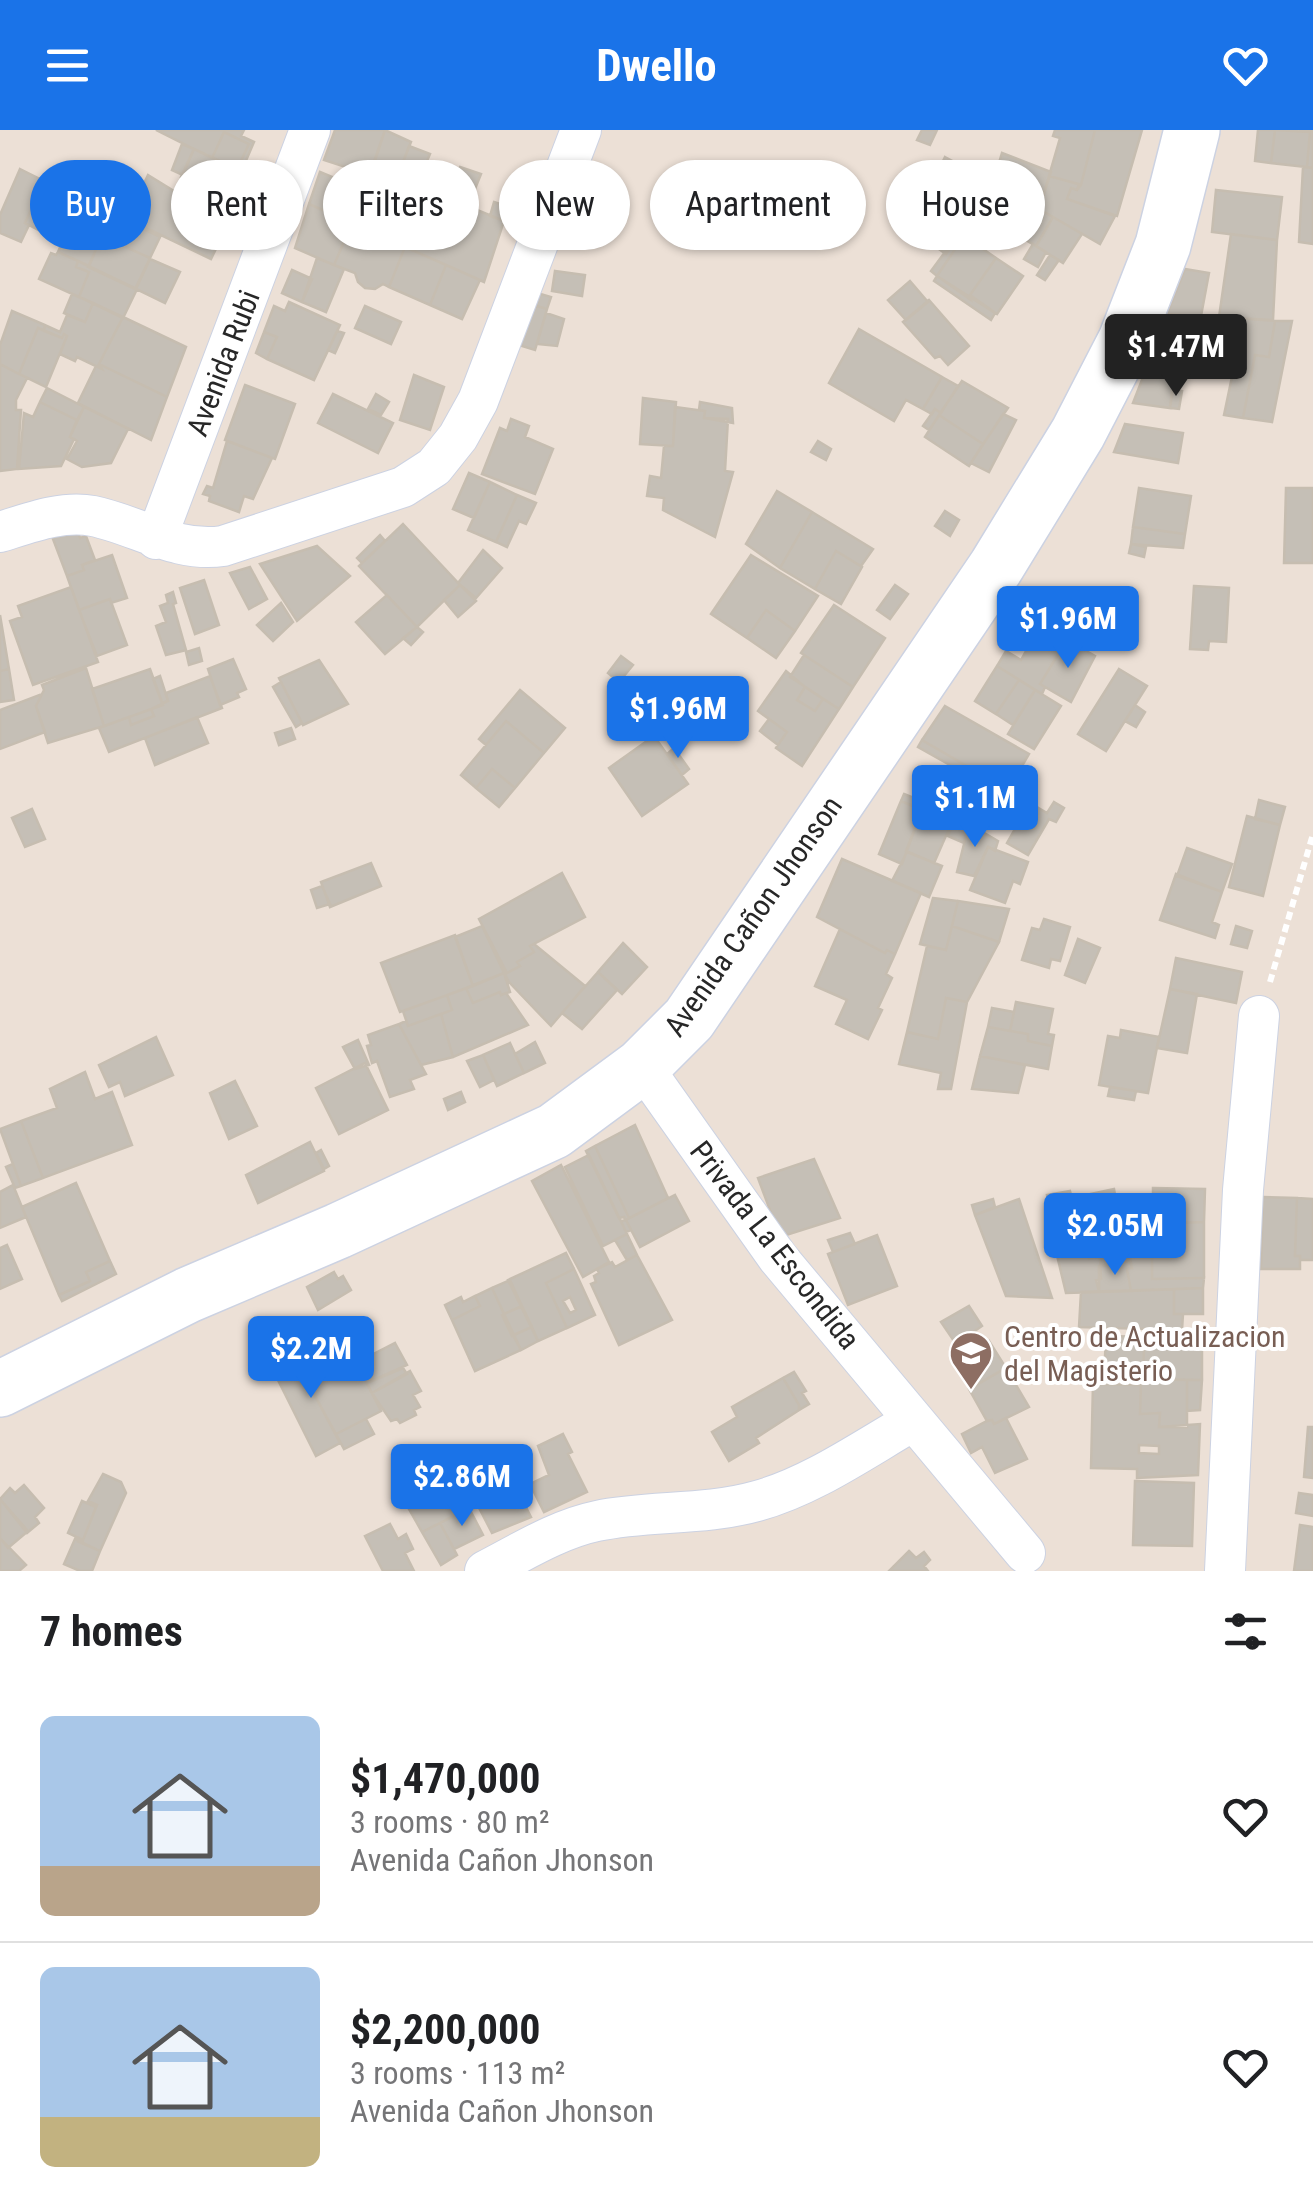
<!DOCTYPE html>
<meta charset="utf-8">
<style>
:root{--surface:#fff;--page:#f6f6f6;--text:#202124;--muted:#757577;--line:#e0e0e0;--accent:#1a73e8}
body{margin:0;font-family:"Roboto Condensed",sans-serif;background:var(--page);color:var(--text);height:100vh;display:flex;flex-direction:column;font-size:38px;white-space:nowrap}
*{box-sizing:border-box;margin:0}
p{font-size:32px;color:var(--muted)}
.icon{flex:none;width:55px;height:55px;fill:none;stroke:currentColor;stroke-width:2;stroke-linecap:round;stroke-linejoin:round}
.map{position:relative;height:1441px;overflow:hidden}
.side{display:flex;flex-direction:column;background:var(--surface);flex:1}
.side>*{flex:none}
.hud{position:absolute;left:30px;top:30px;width:1255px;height:90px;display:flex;gap:20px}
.price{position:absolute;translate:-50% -85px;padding:0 22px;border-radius:10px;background:var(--accent);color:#fff;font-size:32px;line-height:65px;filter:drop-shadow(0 2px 5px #0008)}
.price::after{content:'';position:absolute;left:50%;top:60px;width:30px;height:22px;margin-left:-15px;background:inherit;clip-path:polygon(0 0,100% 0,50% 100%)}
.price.current{background:#222;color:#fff}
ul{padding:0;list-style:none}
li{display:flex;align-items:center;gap:30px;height:250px;padding:0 40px}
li+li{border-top:2px solid var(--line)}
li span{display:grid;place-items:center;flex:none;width:280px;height:200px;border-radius:15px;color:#555}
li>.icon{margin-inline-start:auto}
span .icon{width:120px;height:120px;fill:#fffc;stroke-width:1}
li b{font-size:42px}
h2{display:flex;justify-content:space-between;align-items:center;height:120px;padding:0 40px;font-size:42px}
.chip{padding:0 35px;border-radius:45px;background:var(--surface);box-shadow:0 2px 8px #0004;font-size:35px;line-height:90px}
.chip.current{background:var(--accent);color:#fff}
header{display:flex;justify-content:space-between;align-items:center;height:130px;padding:0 40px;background:var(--accent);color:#fff;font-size:45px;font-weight:700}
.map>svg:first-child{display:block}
</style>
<header><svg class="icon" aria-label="menu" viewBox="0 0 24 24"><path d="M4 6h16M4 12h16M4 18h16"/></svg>Dwello<svg class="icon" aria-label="heart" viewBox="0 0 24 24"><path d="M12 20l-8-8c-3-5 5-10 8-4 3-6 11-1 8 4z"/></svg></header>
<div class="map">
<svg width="1313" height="1441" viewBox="0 0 1313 1441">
<rect width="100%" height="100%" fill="#ece0d6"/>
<path fill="#c5bfb6" stroke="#c6bdb0" stroke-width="2.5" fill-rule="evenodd" d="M156 0H225L212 28Z
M225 0H244L241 6 254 12 242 40 237 39 249 14 224 2Z
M335 0H385L367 52 350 45 352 39 324 30Z
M385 0 411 12 395 53 371 43Z
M922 0H937L930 15 917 10Z
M1055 0H1095L1081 55 1049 46 1060 8 1053 6Z
M1095 0H1142L1117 86 1067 69 1071 58 1077 60 1081 55Z
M1258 0H1275L1271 33 1255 31Z
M1275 0 1310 2 1307 37 1271 33Z
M1299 0H1313V38L1307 37 1310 2Z
M224 2 249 14 237 39 212 28Z
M182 14 194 19 183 45 172 40Z
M409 16 430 24 414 61 395 53Z
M194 19 244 42 232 69 181 47Z
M1002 23 1051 42 1039 79 993 53Z
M945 27 982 47 963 87 925 67Z
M460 37 481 44 473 64 453 56Z
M1303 37 1313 38V114L1299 112Z
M20 39 44 51 25 93 29 95 21 112 0 103V85Z
M320 42 344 52 350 51V53L365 60 352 93 309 74Z
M148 45 182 66 176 79 192 88 194 83 226 98 211 129 127 89Z
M1049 46 1079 54 1077 60 1071 58 1067 69 1115 86 1100 114 1039 79Z
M982 47 1032 75 1014 103 1010 104 967 78Z
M44 51 72 65 52 107 25 93Z
M366 57 402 73 386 109 352 93Z
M1216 60 1282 67 1277 110 1212 102Z
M82 69 127 91 117 114 98 115 89 136 58 122Z
M494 72 509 77 504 91 490 86Z
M460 73 504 91 484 152 410 119 413 111 390 102 400 79 449 99Z
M309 74 352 93 334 135 295 118Z
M1032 75 1053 87 1036 116 1014 103Z
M971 81 987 90 983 99 967 92Z
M1053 87 1082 104 1063 133 1036 116Z
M127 91 160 107 150 128 117 113Z
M352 93 405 117 389 157 383 154 375 159 365 158 358 152 355 143 334 135Z
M944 99 957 108 946 124 933 115Z
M959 103 964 106 937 146 931 141Z
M1231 104 1277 110 1273 190 1219 187Z
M964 106 996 128 970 165 971 170 937 146Z
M117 113 150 128 135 159 88 137 98 115Z
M1033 114 1046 122 1038 137 1024 129Z
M405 117 446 135 430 175 389 157Z
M58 122 78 131 76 137 89 142 79 167 39 149 51 123 56 125Z
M1050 125 1059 130 1045 150 1037 145Z
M317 128 344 139 326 182 302 172Z
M996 128 1023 146 997 184 970 165Z
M150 129 180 142 165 173 136 159Z
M78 131 137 159 123 188 79 167 89 142 76 137Z
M446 135 480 150 462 189 430 175Z
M1185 139 1209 143 1201 186 1167 184Z
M292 140 312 149 302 172 282 163Z
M555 141 585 145 582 166 552 161Z
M937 146 995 183 991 190 934 151Z
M910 151 928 172 906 190 888 170Z
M537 163 551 167 547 179 533 175Z
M72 164 93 173 85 192 64 183Z
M929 170 969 216 948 235 940 226 935 228 903 192Z
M289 172 340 195 314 250 267 229 277 207 264 202 274 176 285 181Z
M93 173 123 187 99 234 102 239 77 227 75 231 60 224 67 206 64 204 62 208 44 201 45 195 60 202 67 185 85 192Z
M533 175 547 179 535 220 489 206Z
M365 176 401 192 391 214 355 198Z
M12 181 45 195 44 201 38 198 19 244 0 234V215Z
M546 183 564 189 557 216 537 214Z
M123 187 186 217 167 267 99 234Z
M1238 188 1275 191 1269 227 1255 225 1243 288 1224 285 1234 237 1228 236Z
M1275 191H1292L1272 292 1243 288 1255 225 1269 227Z
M38 198 62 208 64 204 67 206 46 257 19 244Z
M859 199 942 247 923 279 906 270 894 291 829 253Z
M337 201 344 203 335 223 328 220Z
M264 202 277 207 267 229 256 223Z
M1154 219 1178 229 1170 278 1133 273Z
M0 234 27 248 16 270V280H21L17 339 0 341Z
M96 236H103L167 267 151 310 78 273Z
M414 245 444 257 430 300 400 290Z
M942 247 958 256 941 283 935 279 932 284 923 279Z
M962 251 1008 278 983 314 939 285Z
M245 255 295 274 275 329 225 310Z
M47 258 84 277 77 290 40 272Z
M1172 260 1182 261 1179 279 1170 278Z
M333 264 393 293 378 323 318 293Z
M376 264 389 272 381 285 368 279Z
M643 268 676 272 673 316 640 314Z
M40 272 77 290 70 307 74 309 61 336 19 339 24 283 33 287Z
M700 272 732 278 733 293 704 288 705 281 699 280Z
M84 277 128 299 111 333 82 337 67 329 77 311 70 307Z
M675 277 705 281 704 288 728 289 725 341 733 342 715 407 663 380 664 368 647 366 650 346 661 348 664 316H673Z
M935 279 941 283 929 300 923 296Z
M1003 284 1016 290 989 342 971 333Z
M939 285 983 314 969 336 925 307Z
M511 289 529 296 525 307 553 319 535 364 482 344 500 298 507 301Z
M1125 294 1183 303 1178 333 1114 322Z
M227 311 272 328 253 369 244 366 239 382 209 371 210 366 203 364 207 356 213 358Z
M818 311 831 319 826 330 811 322Z
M469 343 490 352 474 388 453 379Z
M490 352 517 365 496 412 468 400Z
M1139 358 1191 366 1185 404 1133 397Z
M1286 358H1313V433H1284Z
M777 361 812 382 780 438 746 414Z
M517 365 536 373 526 394 519 391 507 417 496 412Z
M945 381 959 390 950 406 935 396Z
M812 382 873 419 861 436 836 421 815 459 780 438Z
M73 389 80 408 86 406 95 430 82 435 84 440 67 446 50 401Z
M403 394 460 455 417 497 359 436Z
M1133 397 1185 404 1183 418 1131 414Z
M380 405 385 411 362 433 357 428Z
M1131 414 1146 417 1144 427 1129 423Z
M317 416 350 446 297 491 260 434Z
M483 420 502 438 476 468 458 453Z
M836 421 862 437 841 474 815 459Z
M112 425 127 468 111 473 110 469 79 480 67 446 84 440 82 435Z
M751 425 818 466 795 501 766 480 747 508 711 484Z
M250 437 267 469 249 479 230 443Z
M204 450 219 495 195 504 180 458Z
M460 455 476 471 458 487 444 470Z
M895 455 908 464 890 489 877 480Z
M1194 456 1229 458 1226 512 1209 511 1208 520 1190 519Z
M71 457 98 532 33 555 10 491 22 487 18 476Z
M173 462 176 473 173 474 186 520 166 525 156 496 166 492 160 476 168 473 166 465Z
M387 465 417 497 385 524 356 492Z
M110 469 127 515 97 526 79 480Z
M281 473 293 492 273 511 257 495Z
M834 475 885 508 853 557 801 523Z
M766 480 795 501 776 528 747 508Z
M0 485 9 539 0 541Z
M1040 496 1066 511 1040 554 1045 557 1042 564 997 536 1006 521 1021 530Z
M417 497 423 502 411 515 403 508Z
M1067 510 1095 526 1071 572 1040 554Z
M199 518 202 531 189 535 186 522Z
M804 525 853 557 839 579 790 547Z
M621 526 633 535 619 552 608 543Z
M233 529 246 559 237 563 239 567 220 575 208 539Z
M319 530 348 574 303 595 279 548Z
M997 536 1019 550 996 584 975 571Z
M86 538 104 596 48 613 36 576 44 560 42 555Z
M9 539 14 570 0 572V541Z
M150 539 163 575 104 596 92 559Z
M1119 539 1147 556 1106 621 1078 604Z
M786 541 805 557 797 570 815 581 823 569 839 579 802 636 776 618 787 602 758 581Z
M160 546 168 571 162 573 153 549Z
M210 546 222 578 109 622 99 598 129 587 131 595 154 586 151 579 168 571 166 563Z
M1019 550 1035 560 1013 595 996 584Z
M281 552 302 593 296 597 273 557Z
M805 557 823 569 815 581 797 570Z
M520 560 565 598 544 623 506 591 486 615 479 609Z
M1035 560 1061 576 1034 619 1008 604Z
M42 564 36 576 45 602 0 619V580Z
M1135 575 1145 582 1136 597 1125 591Z
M945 576 1029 624 1008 660 922 610Z
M151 579 154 586 131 595 129 587Z
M197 587 208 613 155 635 145 608Z
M769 589 787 602 778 615 760 601Z
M506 591 544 623 515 658 492 639 476 658 461 645Z
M291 598 295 609 279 615 275 603Z
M654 606 688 654 642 686 609 638Z
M922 610 1008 660 1005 666 918 617Z
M674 618 689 639 682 645 667 624Z
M492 639 515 658 499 677 476 658Z
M904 664 931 675 928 682 901 671Z
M1259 670 1285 677 1280 695 1255 689Z
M901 671 922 680 902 734 879 724Z
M1054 672 1064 678 1056 692 1049 689 1028 725 1007 713 1030 673 1047 683Z
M32 679 45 709 25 717 12 688Z
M922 680 952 692 934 733 906 721Z
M1247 686 1280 695 1263 766 1229 757Z
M954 691 968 697 964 713 948 706Z
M969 694 998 711 995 721 988 717 974 746 957 742Z
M988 717 1028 732 1020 754 1013 751 1005 773 970 760Z
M1187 718 1232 734 1222 762 1177 746Z
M907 722 942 736 929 767 892 751Z
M842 729 921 763 895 824 887 820 885 823 817 787Z
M371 733 381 756 330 777 321 752Z
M562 743 585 787 530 816 534 822 517 832 520 836 507 843 479 789Z
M1176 744 1222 762 1212 792 1219 795 1215 808 1160 790Z
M322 756 330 774 317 778 311 760Z
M933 768 958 771 946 820 920 814Z
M958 771 1009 779 999 812 952 796Z
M1044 789 1070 797 1060 831 1051 829 1049 838 1022 830 1032 798 1040 800Z
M482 796 504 843 473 856 455 807Z
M952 796 999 812 967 872 946 868 938 909 907 902 927 816 946 820Z
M1236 796 1252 801 1247 818 1231 814Z
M840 799 885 823 887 820 895 824 886 844 892 848 878 878 882 880 868 909 836 894 847 870 815 856Z
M455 805 473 856 400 882 381 833Z
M1078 809 1100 818 1085 853 1065 845Z
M623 813 647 837 622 864 598 842Z
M534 814 585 856 551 896 509 852 502 839 507 843 520 836 517 832 534 822 530 816Z
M1176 828 1242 842 1236 873 1170 859Z
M598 842 617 860 582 899 562 883Z
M504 843 510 862 501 865 500 862 473 873 466 858Z
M466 858 473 873 500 862 501 865 506 863 528 895 453 927 441 884 452 880 447 865Z
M1170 859 1197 864 1187 923 1157 918Z
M447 865 452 880 408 896 403 881Z
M946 868 967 872 951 959H938L941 943 899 934 907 902 938 909Z
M1016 872 1053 879 1048 904 1054 905 1052 916 1028 911V904L1010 901Z
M992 878 1014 882 1010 901 988 897Z
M441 884 453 927 421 935 399 894 406 891 408 896Z
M399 894 426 944 410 950 414 959 390 967 377 931 372 933 367 916 371 915 368 905Z
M988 897 1028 904V911L1052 916 1048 939 980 926Z
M1121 900 1159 907 1148 963 1099 955 1108 906 1120 908Z
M156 907 173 945 125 966 120 952 109 957 99 935Z
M358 910 369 935 355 939 343 917Z
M535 912 545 933 524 943 515 924Z
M510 913 524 943 497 956 483 925Z
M483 925 494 950 480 957 467 931Z
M980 926 1025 935 1018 963 972 959Z
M365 933 388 980 339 1004 316 958Z
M85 942 95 969 112 962 132 1015 43 1048 21 991 57 978 50 959Z
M235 951 257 996 229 1009 210 963Z
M1110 957 1136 961 1134 970 1108 966Z
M461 962 465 972 448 980 444 969Z
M21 991 43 1048 21 1056 0 999Z
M635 995 668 1068 629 1088 595 1016Z
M310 1012 324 1041 258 1073 246 1045Z
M595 1016 629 1088 626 1090 631 1100 626 1102 621 1091 625 1090 624 1087 619 1088 586 1021Z
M321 1020 329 1036 324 1039 316 1023Z
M589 1025 627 1104 603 1116 565 1037Z
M814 1029 840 1088 780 1107 758 1048Z
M13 1034 21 1056 15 1058 6 1037Z
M561 1035 609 1132 583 1147 532 1051Z
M76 1053 110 1131 86 1142 90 1151 59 1165 22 1077Z
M13 1055 26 1087 0 1098V1062Z
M1153 1058 1205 1059 1204 1092 1153 1094Z
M1114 1059 1124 1119 1128 1118 1130 1131 1102 1136 1093 1092 1079 1095 1072 1068Z
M1070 1061 1080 1103 1056 1108 1047 1065Z
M675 1065 689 1091 640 1117 626 1090Z
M1263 1067 1297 1068 1295 1126H1300V1139H1261Z
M1297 1068 1313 1069V1130H1300V1126H1295Z
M993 1069 995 1077 975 1085 972 1075Z
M1019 1069 1052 1168 1006 1166 975 1085Z
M1138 1077 1140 1088 1120 1091 1118 1080Z
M1153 1085 1154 1116 1144 1117V1127H1152V1149L1204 1148 1203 1158 1131 1161 1127 1139 1132 1138 1128 1118 1124 1119 1119 1092Z
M1204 1092V1148L1152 1149V1127H1144V1117L1154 1116 1153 1094Z
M850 1103 855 1114 833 1122 828 1110Z
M627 1104 637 1125 627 1130 615 1110Z
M877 1105 897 1156 848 1175 828 1124Z
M1085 1110 1089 1129 1100 1127 1101 1149 1096 1150 1099 1162 1066 1163 1055 1117Z
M7 1115 22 1149 0 1159V1118Z
M566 1123 574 1139 546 1153 567 1198 538 1211 508 1150Z
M637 1125 672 1190 619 1215 591 1154 596 1152 594 1146 599 1143 597 1139 612 1132 615 1137Z
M110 1131 116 1144 62 1171 59 1165 90 1151 86 1142Z
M1130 1131 1132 1138 1127 1139 1131 1161 1099 1162V1136Z
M574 1139 595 1185 567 1198 546 1153ZM570 1167 576 1180 570 1183 563 1171Z
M334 1142 338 1149 343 1146 351 1160 318 1180 307 1157Z
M510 1150 522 1176 504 1184 492 1158Z
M492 1158 521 1220 475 1241 452 1190 480 1176 475 1166Z
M1203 1158V1184H1174V1159Z
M1174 1159V1184H1183L1182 1200 1079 1197 1081 1162Z
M475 1166 480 1176 452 1190 445 1175 461 1167 463 1172Z
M522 1176 532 1197 512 1206 502 1185Z
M969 1176 982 1196 956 1214 941 1192Z
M532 1197 538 1211 521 1220 513 1205Z
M1160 1198 1179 1199 1178 1217 1152 1216V1201H1160Z
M1106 1206 1152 1207V1216H1144L1143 1249 1104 1248Z
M989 1211 1006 1238 971 1258 954 1230 968 1221 971 1227 977 1223 975 1219Z
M395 1213 407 1235 367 1253 356 1233Z
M1144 1216 1202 1219V1250L1143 1249Z
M335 1219 343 1234 308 1253 340 1313 316 1326 277 1248Z
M354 1229 381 1281 336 1304 308 1253Z
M403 1238 407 1244 372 1263 367 1253Z
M1006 1238 1029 1277 994 1294 992 1290 987 1291 969 1259Z
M410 1241 421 1261 413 1265 420 1277 414 1280 416 1285 400 1293 397 1289 391 1291 372 1263Z
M794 1242 806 1261 802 1263 809 1274 799 1280V1275L783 1248Z
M783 1248 799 1275V1280L756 1308 759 1313 729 1331 712 1302 737 1287 732 1277Z
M1141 1249 1187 1250V1297H1159L1160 1283 1140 1284Z
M1187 1250H1202L1200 1280 1187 1281Z
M1093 1254 1141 1255 1140 1284 1160 1283 1159 1297 1200 1294 1198 1345 1137 1348V1339L1091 1338ZM1139 1315 1159 1316V1324L1139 1323Z
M1006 1288 1027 1329 995 1343 982 1317 971 1323 962 1304 987 1291 992 1290 994 1294Z
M366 1289 374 1304 344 1319 336 1304Z
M1308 1297H1313V1348L1304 1347Z
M563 1304 572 1322 568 1324 587 1362 544 1382 530 1354 549 1345 538 1316Z
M103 1344 121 1352 126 1363 100 1421 79 1412 83 1410 97 1375 88 1371Z
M511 1348 531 1387 492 1403 474 1368Z
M444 1350 454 1366 448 1369 456 1385 422 1402 405 1372Z
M1135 1351 1194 1353 1192 1416 1133 1415Z
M24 1355 44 1378 35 1387 39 1393 27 1403 0 1369 10 1358 15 1363Z
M460 1362 469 1378 456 1385 448 1369Z
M1299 1363 1313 1365V1386L1296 1383Z
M0 1369 28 1401 8 1418 0 1408Z
M82 1371 96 1377 83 1410 68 1403Z
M469 1378 483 1405 454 1419 440 1393Z
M440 1393 457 1425 441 1435 422 1402Z
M390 1394 398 1409 406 1404 413 1419 405 1423 414 1441H383L365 1406Z
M1300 1395 1313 1397V1441H1294Z
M0 1408 26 1435 19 1441H0Z
M75 1409 100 1421 92 1441H80L64 1434Z
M909 1421 916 1428 924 1422 930 1430 924 1436 928 1441H889Z"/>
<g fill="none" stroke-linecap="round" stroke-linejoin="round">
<g stroke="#ccd2e2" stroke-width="42">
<path id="minor" d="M0 402C29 393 62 380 93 386 137 395 176 423 223 416L403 357 434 337 458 307 478 271 581 0
M156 409 310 0
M642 936 778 1128 1025 1423
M485 1441C520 1423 558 1399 597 1391 649 1380 704 1386 757 1371 812 1356 864 1319 913 1291
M1225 1441 1243 1060 1259 886"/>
</g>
<g stroke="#ccd2e2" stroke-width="58">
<path id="secondary" d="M0 1259 188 1165 338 1101 554 1001 642 936 689 889 996 437 1078 303 1126 210 1163 115 1192 0"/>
</g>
<path stroke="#fff" stroke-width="6" stroke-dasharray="8 5" stroke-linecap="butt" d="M1270 852 1313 704"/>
<use href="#minor" stroke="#fff" stroke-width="40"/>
<use href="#secondary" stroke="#fff" stroke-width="55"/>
</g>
<defs>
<g id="university-pin" transform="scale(2.25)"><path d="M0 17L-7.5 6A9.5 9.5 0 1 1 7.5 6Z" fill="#8d6e63" stroke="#fff"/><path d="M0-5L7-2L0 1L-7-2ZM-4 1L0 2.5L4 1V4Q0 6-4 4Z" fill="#fff"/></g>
</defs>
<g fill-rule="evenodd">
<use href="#university-pin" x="971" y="1223"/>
</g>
<g text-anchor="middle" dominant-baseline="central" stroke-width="8" stroke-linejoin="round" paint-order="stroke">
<g font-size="30" fill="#272727" stroke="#fff">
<text transform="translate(223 233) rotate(-69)">Avenida Rubi</text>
<text transform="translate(753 786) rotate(-55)">Avenida Cañon Jhonson</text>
<text transform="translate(775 1115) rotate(52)">Privada La Escondida</text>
</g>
<g font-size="30" fill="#785e54" stroke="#fff" text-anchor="start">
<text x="1004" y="1206">Centro de Actualizacion<tspan x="1004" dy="34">del Magisterio</tspan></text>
</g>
</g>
</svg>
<b class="price current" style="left:1176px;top:269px">$1.47M</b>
<b class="price" style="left:1068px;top:541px">$1.96M</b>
<b class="price" style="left:678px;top:631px">$1.96M</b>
<b class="price" style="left:975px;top:720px">$1.1M</b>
<b class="price" style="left:1115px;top:1148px">$2.05M</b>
<b class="price" style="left:311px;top:1271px">$2.2M</b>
<b class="price" style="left:462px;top:1399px">$2.86M</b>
<div class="hud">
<a class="chip current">Buy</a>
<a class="chip">Rent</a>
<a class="chip">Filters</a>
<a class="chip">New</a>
<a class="chip">Apartment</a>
<a class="chip">House</a>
</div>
</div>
<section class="side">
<h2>7 homes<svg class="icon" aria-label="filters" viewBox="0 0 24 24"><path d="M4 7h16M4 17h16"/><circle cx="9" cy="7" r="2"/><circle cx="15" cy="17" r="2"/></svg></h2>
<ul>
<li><span style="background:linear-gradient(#a9c7e8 75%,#b9a48a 0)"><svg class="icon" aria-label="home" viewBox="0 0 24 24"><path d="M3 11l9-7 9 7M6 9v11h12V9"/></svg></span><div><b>$1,470,000</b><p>3 rooms · 80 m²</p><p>Avenida Cañon Jhonson</p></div><svg class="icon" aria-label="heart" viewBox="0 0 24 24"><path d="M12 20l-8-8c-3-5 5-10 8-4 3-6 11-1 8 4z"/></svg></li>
<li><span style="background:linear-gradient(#a9c7e8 75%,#c2b280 0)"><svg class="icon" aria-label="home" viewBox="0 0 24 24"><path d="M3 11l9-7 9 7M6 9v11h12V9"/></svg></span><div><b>$2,200,000</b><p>3 rooms · 113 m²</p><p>Avenida Cañon Jhonson</p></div><svg class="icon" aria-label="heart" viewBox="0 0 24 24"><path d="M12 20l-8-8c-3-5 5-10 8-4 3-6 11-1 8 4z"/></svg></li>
</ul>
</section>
